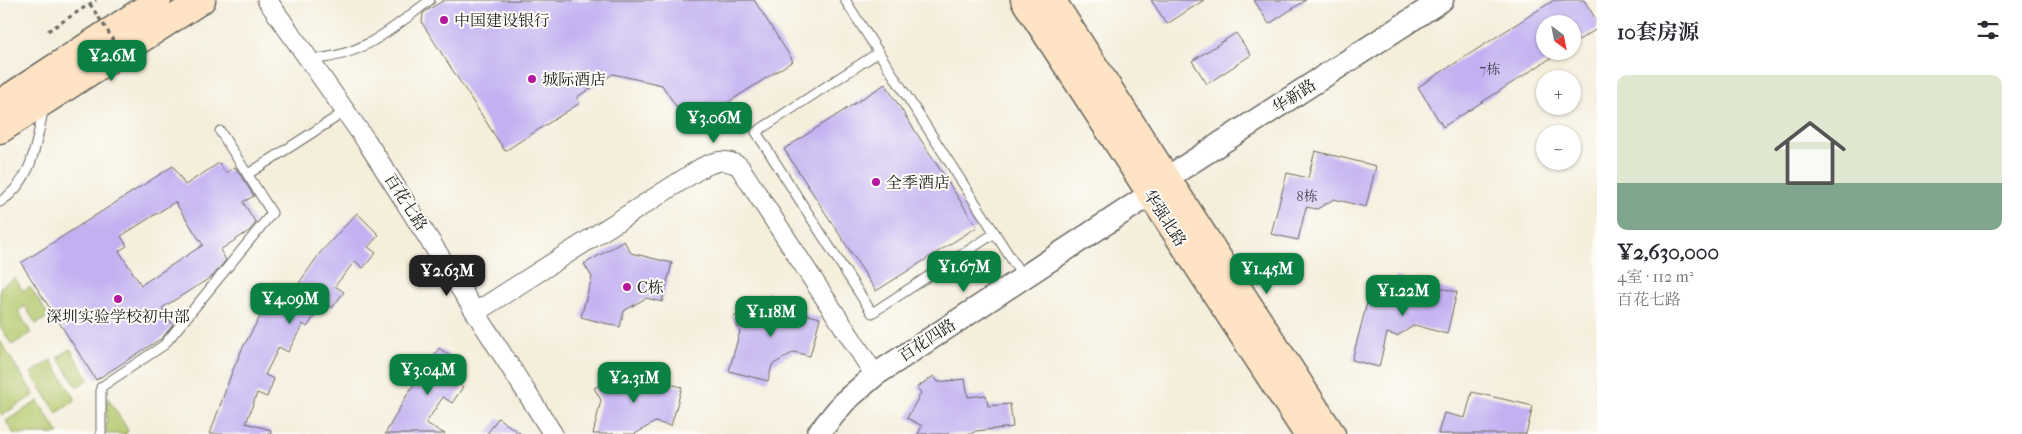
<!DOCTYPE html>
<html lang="zh">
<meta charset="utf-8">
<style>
:root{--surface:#fff;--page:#f2f2f3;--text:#2b2b33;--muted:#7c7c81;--line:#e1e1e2;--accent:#0b8043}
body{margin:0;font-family:"IM FELL French Canon","Noto Serif SC",serif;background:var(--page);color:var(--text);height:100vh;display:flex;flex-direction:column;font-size:19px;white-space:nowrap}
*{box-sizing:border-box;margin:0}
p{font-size:16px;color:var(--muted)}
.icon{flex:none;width:28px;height:28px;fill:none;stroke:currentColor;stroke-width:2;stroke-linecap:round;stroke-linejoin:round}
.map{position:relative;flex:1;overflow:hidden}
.sheet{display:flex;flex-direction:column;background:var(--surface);width:425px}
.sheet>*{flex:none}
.needle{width:32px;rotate:148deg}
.buttons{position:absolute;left:1536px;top:15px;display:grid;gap:10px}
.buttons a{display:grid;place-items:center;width:45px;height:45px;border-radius:50%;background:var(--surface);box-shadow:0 1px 4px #0004;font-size:25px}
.price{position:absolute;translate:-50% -42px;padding:0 11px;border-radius:10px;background:var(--accent);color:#fff;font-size:16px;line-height:32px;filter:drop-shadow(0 1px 2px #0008)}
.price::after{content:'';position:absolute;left:50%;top:30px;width:15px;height:11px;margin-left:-8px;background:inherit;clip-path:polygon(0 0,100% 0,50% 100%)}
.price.current{background:#222;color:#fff}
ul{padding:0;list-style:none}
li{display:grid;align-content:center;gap:10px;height:265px;padding:0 20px}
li+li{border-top:1px solid var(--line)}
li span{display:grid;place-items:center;height:155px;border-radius:10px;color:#555}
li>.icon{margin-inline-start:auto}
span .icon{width:90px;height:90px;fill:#fffc;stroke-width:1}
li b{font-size:21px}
h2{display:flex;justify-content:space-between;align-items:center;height:60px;padding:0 20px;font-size:21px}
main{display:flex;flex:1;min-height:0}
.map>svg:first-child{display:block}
</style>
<main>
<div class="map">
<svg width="1597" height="434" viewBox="0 0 1597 434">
<rect width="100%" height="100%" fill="#fdfcf7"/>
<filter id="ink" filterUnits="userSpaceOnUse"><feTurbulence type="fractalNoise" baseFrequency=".02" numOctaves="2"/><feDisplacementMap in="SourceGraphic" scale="10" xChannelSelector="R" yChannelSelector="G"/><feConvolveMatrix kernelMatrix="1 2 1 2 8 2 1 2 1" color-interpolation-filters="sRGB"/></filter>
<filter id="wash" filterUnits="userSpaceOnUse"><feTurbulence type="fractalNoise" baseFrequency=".0096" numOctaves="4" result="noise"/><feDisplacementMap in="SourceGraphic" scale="20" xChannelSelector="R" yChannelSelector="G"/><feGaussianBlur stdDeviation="1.12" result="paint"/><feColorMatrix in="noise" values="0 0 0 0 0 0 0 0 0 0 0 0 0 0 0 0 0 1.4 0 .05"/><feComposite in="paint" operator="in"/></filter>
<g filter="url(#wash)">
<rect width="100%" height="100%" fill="#f4eedb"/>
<path fill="#b4c86c" stroke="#687244" d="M15 278 23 291 30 287 49 316 36 324 25 306 18 311 31 333 12 345 0 326V287Z
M0 341 34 395 2 415 0 413Z
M70 349 89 379 77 387 58 357Z
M51 360 76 400 57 413 31 373Z
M107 397 128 430 126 434H106Z
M38 401 59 434H14L6 421Z"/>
<g id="blocks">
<path fill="#c2b0f1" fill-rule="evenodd" d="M444 0H754L793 61 716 110 721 118 695 135 662 85 613 74 577 97 580 103 505 151 422 23 423 13Z
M1151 0H1204L1167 24Z
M1254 0H1306L1269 24Z
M1554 0H1584L1597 21V29L1572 44V24H1545V51H1562L1443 127 1418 87Z
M1236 33 1251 55 1207 84 1192 61Z
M885 84 977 227 876 291 784 149Z
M1315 151 1376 166 1366 207 1334 199 1317 209 1306 207 1298 240 1271 234 1287 173 1308 178Z
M219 163 226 173 235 167 254 196 243 202 256 223 249 231 220 250 226 260 213 276 162 308 173 325 162 338 96 380 21 263 173 166 185 185ZM175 202 203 245 141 285 119 251 127 246 121 236Z
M357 213 379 235 368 247 376 253 363 268 355 261 335 286 344 292 332 308 324 302 307 327 303 324 288 352 279 347 265 375 274 379 267 397 257 393 246 423 271 430V434H210L232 372 243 347 270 299 283 306 320 253Z
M624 241 631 253 672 263 662 302 646 298 624 311 620 327 581 317 592 277 584 264Z
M1396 277 1457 292 1447 334 1415 325 1397 336 1387 333 1379 367 1352 360 1368 299 1389 304Z
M772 295 779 307 820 318 810 356 794 352 772 365 768 381 729 371 740 331 732 318Z
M439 348 465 367 455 381 463 387 452 403 443 397 426 423 445 434H385L408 393Z
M634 365 641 377 682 387 671 426 655 422 635 434H593L601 400 594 388Z
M934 376 938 382 965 379 968 397 986 395 988 406 1010 404 1013 427 976 431 971 434H918L922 426 907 418 921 393 917 387Z
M1472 392 1533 406 1526 434H1438L1444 413 1465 418Z
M498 418 521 434H487Z"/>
</g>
</g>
<g filter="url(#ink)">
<use href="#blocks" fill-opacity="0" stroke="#68665f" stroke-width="1"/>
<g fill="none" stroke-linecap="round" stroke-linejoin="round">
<g stroke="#68665f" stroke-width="11">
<path id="service" d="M845 0 1023 277
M879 52 756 132 872 313 995 233
M310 59C360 58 392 29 430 0
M248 174 346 111
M0 202C34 180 35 144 44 108
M101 434V387L164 345 272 213 220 131"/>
</g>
<g stroke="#68665f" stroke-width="21">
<path id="minor" d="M267 0 367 142 553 434
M476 312 701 168C715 161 725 158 739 166L875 375"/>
</g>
<g stroke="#68665f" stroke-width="25">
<path id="tertiary" d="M818 434 844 402 875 375 1149 195 1167 178 1442 0"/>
</g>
<g stroke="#68665f" stroke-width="29">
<path id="secondary" d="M1024 0 1307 434
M1052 0 1332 434
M0 103 158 0
M0 130 202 0"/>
</g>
<path stroke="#68665f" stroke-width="3" stroke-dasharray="4 4" stroke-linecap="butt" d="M48 31 96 0"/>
<use href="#service" stroke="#fff" stroke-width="9"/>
<use href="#minor" stroke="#fff" stroke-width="19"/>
<use href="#tertiary" stroke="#fff" stroke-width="22"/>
<use href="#secondary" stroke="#fee4c5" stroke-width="26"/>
<path stroke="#68665f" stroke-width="3" stroke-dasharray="4 4" stroke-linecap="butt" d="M90 4 127 61"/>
</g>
</g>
<g fill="#b5179e" stroke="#fdfcf7" stroke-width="2">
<circle cx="444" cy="20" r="5"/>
<circle cx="532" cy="79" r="5"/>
<circle cx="876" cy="182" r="5"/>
<circle cx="627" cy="287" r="5"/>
<circle cx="118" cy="299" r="5"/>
</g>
<g text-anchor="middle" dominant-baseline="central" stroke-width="4" stroke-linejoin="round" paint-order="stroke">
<g font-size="14" fill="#464151">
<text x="1490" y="69">7栋</text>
<text x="1307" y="196">8栋</text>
</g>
<g font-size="16" fill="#1c1c1c" stroke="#fdfcf7" text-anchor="start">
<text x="454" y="20">中国建设银行</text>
<text x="542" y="79">城际酒店</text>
<text x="886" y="182">全季酒店</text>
<text x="637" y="287">C栋</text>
<text x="118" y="316" text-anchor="middle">深圳实验学校初中部</text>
</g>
<g font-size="16" fill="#1c1c1c" stroke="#fdfcf7">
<text transform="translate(1294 96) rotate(-33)">华新路</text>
<text transform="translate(406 202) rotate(57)">百花七路</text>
<text transform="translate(1165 218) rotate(57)">华强北路</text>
<text transform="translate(927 340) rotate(-33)">百花四路</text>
</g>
</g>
</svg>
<div class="buttons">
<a><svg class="needle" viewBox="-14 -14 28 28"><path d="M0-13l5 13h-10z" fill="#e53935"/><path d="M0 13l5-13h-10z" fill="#7c7c81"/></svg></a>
<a>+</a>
<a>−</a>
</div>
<b class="price" style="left:112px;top:82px">¥2.6M</b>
<b class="price" style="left:714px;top:144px">¥3.06M</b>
<b class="price" style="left:964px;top:293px">¥1.67M</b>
<b class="price" style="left:1267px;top:295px">¥1.45M</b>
<b class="price current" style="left:447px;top:297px">¥2.63M</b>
<b class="price" style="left:1403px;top:317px">¥1.22M</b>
<b class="price" style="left:290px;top:325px">¥4.09M</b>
<b class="price" style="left:771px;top:338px">¥1.18M</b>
<b class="price" style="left:428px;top:396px">¥3.04M</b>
<b class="price" style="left:634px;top:404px">¥2.31M</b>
</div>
<section class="sheet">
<h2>10套房源<svg class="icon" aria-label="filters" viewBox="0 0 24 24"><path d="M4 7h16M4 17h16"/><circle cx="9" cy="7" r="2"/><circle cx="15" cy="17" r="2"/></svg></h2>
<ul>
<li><span style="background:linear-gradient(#dfe7d0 70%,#7fa58c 0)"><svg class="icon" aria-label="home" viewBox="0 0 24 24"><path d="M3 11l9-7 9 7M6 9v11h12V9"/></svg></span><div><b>¥2,630,000</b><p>4室 · 112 m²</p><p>百花七路</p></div></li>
</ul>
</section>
</main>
